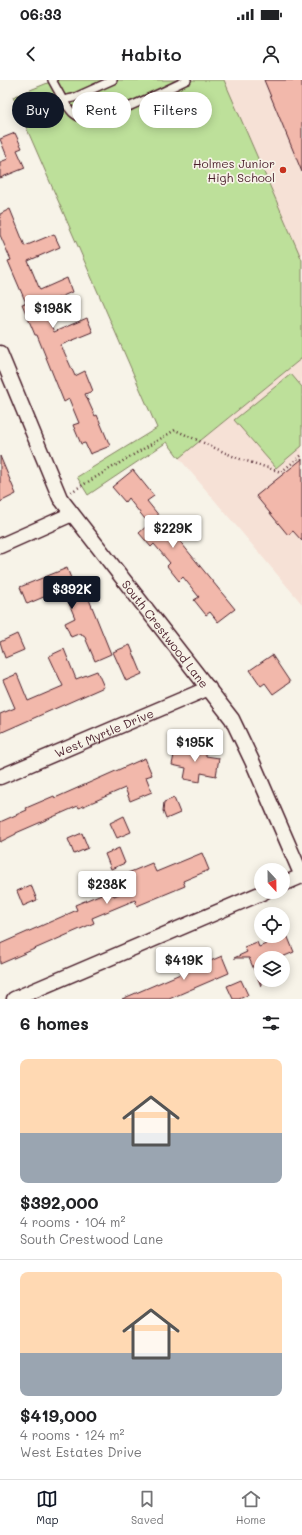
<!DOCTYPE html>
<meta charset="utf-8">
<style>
:root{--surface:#fff;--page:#f2f2f2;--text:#202124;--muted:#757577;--line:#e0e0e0;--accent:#111827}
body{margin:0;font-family:Mali,sans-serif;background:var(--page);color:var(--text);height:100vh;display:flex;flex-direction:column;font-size:15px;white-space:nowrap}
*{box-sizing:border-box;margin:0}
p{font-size:13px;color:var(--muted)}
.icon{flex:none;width:22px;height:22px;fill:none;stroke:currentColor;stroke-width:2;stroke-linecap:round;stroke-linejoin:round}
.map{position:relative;height:919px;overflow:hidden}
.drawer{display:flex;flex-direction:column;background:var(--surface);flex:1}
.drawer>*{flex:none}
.hud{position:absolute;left:12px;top:12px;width:278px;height:36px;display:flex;gap:8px}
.needle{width:26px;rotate:158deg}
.fabs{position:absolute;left:254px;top:783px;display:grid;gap:8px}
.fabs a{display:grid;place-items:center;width:36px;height:36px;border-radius:50%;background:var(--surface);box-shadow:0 2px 10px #0003;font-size:20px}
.price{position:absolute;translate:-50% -34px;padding:0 9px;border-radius:4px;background:#fff;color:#222;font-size:13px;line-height:26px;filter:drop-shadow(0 1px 2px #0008)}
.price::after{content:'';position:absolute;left:50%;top:24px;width:12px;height:9px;margin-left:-6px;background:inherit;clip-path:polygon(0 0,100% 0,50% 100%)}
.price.selected{background:var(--accent);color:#fff}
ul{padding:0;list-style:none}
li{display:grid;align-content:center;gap:8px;height:212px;padding:0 20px}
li+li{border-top:1px solid var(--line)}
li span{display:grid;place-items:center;height:124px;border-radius:8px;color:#555}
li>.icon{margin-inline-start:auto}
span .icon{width:72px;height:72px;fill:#fffc;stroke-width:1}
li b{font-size:17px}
h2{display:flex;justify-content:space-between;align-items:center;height:48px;padding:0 20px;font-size:17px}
.pill{padding:0 14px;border-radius:18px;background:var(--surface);box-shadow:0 2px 10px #0003;font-size:14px;line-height:36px}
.pill.selected{background:var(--accent);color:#fff}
.status{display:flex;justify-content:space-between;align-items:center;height:28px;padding:0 20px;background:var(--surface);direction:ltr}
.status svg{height:11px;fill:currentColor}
header{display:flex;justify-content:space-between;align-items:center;height:52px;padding:0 20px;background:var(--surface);font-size:18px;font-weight:600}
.tabs{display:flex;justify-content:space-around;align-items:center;height:56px;border-top:1px solid var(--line);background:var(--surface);font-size:11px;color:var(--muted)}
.tabs a{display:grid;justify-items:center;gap:2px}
.tabs .selected{color:var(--accent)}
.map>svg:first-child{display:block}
</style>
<div class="status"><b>06:33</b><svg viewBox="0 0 49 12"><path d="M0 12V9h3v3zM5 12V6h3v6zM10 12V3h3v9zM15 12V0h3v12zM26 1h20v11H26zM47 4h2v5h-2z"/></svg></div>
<header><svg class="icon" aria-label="back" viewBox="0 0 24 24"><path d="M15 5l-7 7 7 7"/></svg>Habito<svg class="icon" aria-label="person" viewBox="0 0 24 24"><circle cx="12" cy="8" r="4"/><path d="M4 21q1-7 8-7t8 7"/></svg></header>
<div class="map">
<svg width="302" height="919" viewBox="0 0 302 919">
<rect width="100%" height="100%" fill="#f7f3e8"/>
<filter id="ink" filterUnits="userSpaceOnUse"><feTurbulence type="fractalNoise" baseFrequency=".025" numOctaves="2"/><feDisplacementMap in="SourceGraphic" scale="8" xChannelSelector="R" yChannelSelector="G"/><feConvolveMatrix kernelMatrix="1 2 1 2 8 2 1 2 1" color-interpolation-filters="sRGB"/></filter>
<g filter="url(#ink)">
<path fill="#f6e1d6" d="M224 0H302V180Z
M302 278V524L179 378Z"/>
<path fill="#bde09a" stroke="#848062" d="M55 0H224L302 180V278L179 378 167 362 88 415 77 397 157 348 13 17Z
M291 294 302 307V366L276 388 234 340Z"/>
<path fill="#f2b8ab" stroke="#4a1f2b" d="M264 0H302V92Z
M15 53 22 68 17 70 25 88 0 98V82L8 79 0 59Z
M10 129 25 166 54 154 60 167 28 181 40 210 67 198 72 212 42 225 54 252 87 238 93 252 61 265 75 296 85 291 93 311 85 314 95 336 97 335 110 366 90 374 85 363 81 364 73 345 79 343 69 319 64 322 37 255H35L22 224 26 223 8 181 11 180 0 155V134Z
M0 376 16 414 0 422Z
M302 379V461L293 451 288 455 256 416Z
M133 390 154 416 147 421 235 529 218 542 210 532 206 535 194 520 199 517 183 497 179 501 167 486 170 483 154 464 151 467 139 453 149 444 128 418 125 422 112 407Z
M67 488 78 516 86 512 111 574 95 581 84 555H82L81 553 71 557 65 543 75 538 63 509 27 524 20 507Z
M17 554 24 570 5 578 0 562Z
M130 565 142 594 126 601 113 572Z
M64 569 76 599 97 591 104 607 0 653V634L15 628 3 600 17 594 28 621 63 606 49 576Z
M272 575 290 602 273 614 265 603 261 606 250 590Z
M176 665 192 668V670L206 673V676L219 678 216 696 201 693 200 702 184 699 186 688 172 685Z
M145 678 152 695 146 697 152 712 130 721 125 708 79 728 78 726 16 753V754L0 762V742L27 730 26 728 54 716 55 718Z
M174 718 180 733 166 739 163 731 164 722Z
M124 736 131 752 117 758 110 743Z
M82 753 88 768 74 774 68 759Z
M119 768 125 783 111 789 105 774Z
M202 773 209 790 183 801 185 806 137 826 135 820 92 838 94 843 0 884V864L77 830 75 825 111 810 114 816 134 808 128 793 152 783 156 792Z
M31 805 37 820 23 826 17 811Z
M287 855 294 872 280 878H261V906L249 878H234L247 872 244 867 257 862 259 867Z
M222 876 229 893 185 912 169 919H122Z
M241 900 248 915 239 919H233L227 906Z"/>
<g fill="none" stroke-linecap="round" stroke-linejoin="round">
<g stroke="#4a1f2b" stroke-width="10">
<path id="service" d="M52 0 63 20 73 18 113 0
M63 20C70 30 73 37 86 39 100 43 170 8 187 0"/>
</g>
<g stroke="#4a1f2b" stroke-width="17">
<g id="minor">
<path id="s1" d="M0 273 60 418 232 639 253 683 302 796"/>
<path d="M0 466 72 434"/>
<path id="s2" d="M0 697 209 608"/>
<path d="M283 804 302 796"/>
<path d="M14 919 264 812"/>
</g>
</g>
<path stroke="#4a1f2b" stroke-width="2.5" stroke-dasharray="1 3" stroke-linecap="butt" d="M71 412 175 350 237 378 281 392 302 375"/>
<use href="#service" stroke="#f7f3e8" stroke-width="7"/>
<use href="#minor" stroke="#f7f3e8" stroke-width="14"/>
</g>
</g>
<circle fill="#c8321e" stroke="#f7f3e8" stroke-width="1.5" cx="283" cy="90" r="4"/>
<g text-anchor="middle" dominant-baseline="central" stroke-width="3.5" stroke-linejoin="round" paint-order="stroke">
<g font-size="12" fill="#4a1f2b" stroke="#f7f3e8" text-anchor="end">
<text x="275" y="83">Holmes Junior<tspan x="275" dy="14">High School</tspan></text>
</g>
<g font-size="12" fill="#4a1f2b" stroke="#f7f3e8">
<text stroke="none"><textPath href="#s1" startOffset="329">South Crestwood Lane</textPath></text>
<text stroke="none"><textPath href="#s2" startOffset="113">West Myrtle Drive</textPath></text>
</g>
</g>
</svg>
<div class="fabs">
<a><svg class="needle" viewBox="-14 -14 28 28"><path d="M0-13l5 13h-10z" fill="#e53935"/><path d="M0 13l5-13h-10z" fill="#757577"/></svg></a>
<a><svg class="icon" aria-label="locate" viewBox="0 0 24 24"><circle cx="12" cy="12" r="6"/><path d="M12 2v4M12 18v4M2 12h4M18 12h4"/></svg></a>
<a><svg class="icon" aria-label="layers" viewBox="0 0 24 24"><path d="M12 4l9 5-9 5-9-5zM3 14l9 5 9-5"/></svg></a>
</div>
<b class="price" style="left:53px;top:249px">$198K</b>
<b class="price" style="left:173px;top:469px">$229K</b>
<b class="price selected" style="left:72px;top:530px">$392K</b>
<b class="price" style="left:195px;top:683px">$195K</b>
<b class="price" style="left:107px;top:825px">$238K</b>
<b class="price" style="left:184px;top:901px">$419K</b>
<div class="hud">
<a class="pill selected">Buy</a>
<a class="pill">Rent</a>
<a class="pill">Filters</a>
</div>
</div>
<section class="drawer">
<h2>6 homes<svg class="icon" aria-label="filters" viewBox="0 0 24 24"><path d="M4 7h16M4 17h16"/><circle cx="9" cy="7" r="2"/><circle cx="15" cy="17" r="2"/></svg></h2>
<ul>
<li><span style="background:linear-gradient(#ffd9b3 60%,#9aa5b1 0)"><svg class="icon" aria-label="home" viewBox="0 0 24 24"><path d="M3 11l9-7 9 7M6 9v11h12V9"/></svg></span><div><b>$392,000</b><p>4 rooms · 104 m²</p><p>South Crestwood Lane</p></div></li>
<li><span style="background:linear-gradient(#ffd9b3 65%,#9aa5b1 0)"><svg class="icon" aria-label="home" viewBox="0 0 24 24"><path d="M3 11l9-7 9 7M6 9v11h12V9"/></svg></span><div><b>$419,000</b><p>4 rooms · 124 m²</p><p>West Estates Drive</p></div></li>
</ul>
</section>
<nav class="tabs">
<a class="selected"><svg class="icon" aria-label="map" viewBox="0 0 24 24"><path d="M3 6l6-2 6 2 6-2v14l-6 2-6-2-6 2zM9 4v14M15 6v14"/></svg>Map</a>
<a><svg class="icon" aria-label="saved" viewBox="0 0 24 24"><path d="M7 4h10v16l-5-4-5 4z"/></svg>Saved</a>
<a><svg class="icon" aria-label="home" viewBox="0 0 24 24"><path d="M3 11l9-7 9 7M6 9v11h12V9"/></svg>Home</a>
</nav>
